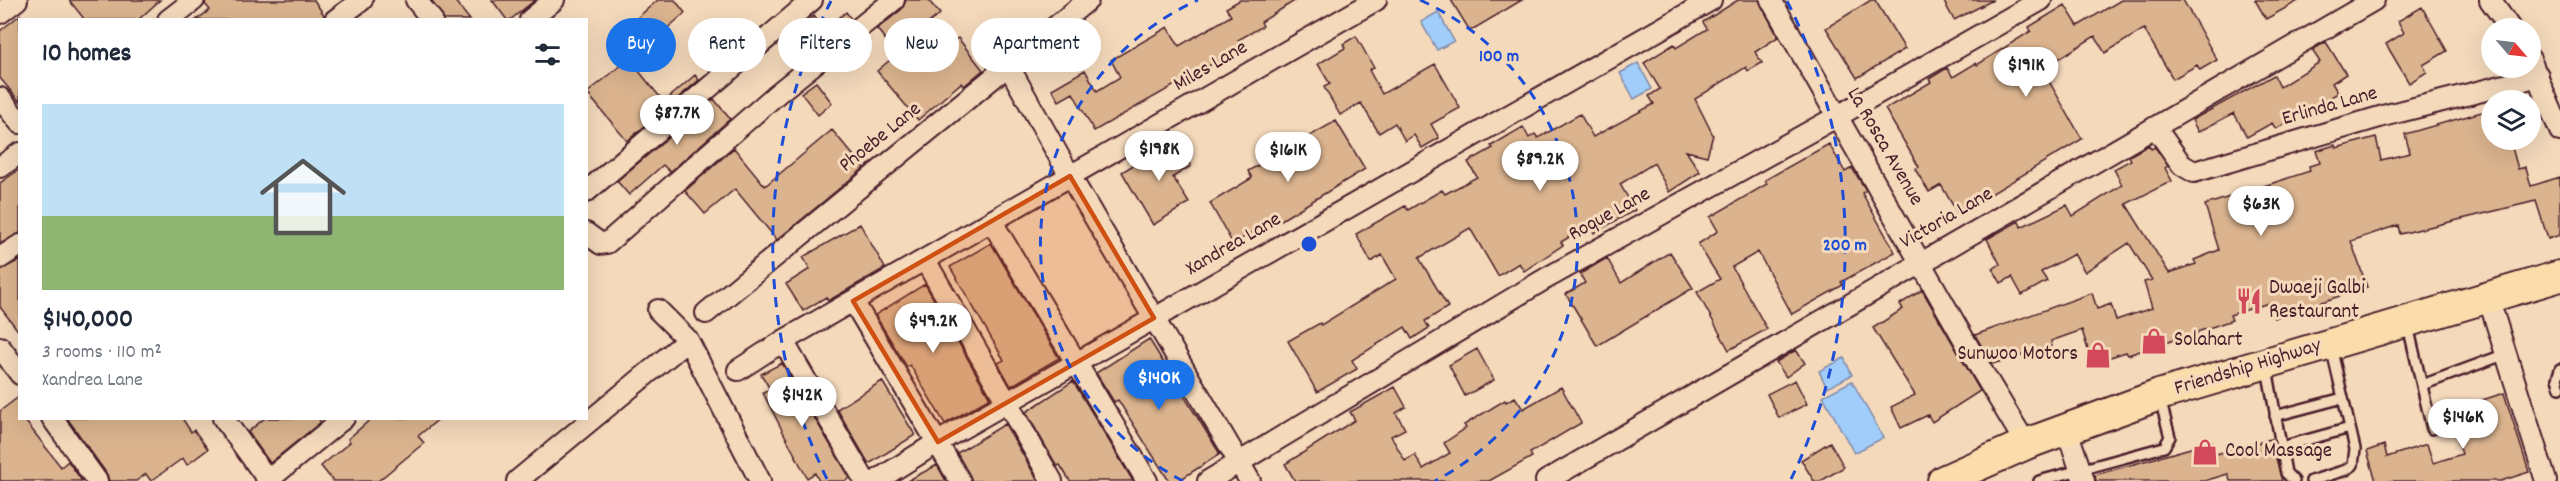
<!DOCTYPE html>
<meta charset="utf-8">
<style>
:root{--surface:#fff;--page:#f2f2f3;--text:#1f2937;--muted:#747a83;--line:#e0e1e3;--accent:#1a73e8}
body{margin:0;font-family:Dekko,sans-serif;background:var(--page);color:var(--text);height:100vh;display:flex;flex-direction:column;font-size:22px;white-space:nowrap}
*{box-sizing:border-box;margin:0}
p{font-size:20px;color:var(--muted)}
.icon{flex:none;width:33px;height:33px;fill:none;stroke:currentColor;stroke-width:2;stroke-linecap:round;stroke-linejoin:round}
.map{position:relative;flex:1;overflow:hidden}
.panel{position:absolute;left:18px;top:18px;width:570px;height:402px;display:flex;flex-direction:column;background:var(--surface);border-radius:0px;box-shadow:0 6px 24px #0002}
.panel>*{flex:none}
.top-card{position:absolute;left:606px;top:18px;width:570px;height:54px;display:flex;gap:12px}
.needle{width:39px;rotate:118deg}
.tools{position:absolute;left:2481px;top:18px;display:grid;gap:12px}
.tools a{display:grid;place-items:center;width:60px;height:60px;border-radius:50%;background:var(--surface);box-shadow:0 6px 24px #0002;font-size:30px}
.price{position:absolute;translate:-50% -51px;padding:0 14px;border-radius:21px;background:#fff;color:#222;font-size:20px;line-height:39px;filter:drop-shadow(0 2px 3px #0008)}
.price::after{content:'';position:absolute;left:50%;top:36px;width:18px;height:14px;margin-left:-9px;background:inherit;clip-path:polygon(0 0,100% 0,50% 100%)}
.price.selected{background:var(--accent);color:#fff}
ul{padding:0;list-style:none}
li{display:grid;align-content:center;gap:12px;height:318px;padding:0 24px}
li+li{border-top:2px solid var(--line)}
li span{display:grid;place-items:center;height:186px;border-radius:0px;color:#555}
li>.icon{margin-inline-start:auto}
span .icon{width:108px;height:108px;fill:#fffc;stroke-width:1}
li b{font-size:26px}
h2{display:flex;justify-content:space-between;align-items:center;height:72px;padding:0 24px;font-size:26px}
.tag{padding:0 21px;border-radius:27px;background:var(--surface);box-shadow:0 6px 24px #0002;font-size:21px;line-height:54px}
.tag.selected{background:var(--accent);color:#fff}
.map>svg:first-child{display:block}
</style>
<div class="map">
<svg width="2560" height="481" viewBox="0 0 2560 481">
<rect width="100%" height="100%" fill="#f4d9bb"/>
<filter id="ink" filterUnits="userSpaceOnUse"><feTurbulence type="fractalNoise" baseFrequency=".0167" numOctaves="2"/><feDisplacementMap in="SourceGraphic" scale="12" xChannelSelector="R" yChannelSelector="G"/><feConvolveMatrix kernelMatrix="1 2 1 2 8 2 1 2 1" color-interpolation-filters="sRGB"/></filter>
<g filter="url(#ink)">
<path fill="#a0cdfa" stroke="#7e87a7" stroke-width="1.5" d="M1438 12 1454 41 1437 50 1421 22Z
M1638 63 1652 89 1634 99 1620 73Z
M1844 358 1852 375 1827 388 1819 371Z
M1852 381 1883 438 1854 453 1823 396Z"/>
<path fill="#dbb48f" stroke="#4a1f2b" stroke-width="1.5" d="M69 0H160L138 20H85Z
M206 0H314L324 15 323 20H196L210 10 205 4Z
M431 0H454L470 20H444Z
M492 0H535L510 20H507Z
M658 0H675L685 13 656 38 638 17Z
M906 0H928L940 14 917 32 936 54 958 38 983 70 964 86 961 83 918 120 877 71 897 54 877 29 902 9Z
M1240 0H1296L1261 22 1263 26 1238 40 1242 47 1094 131 1073 93 1059 101 1052 89 1085 70 1097 91 1120 77 1111 60 1168 27 1179 46 1231 16 1226 8Z
M1451 0H1522L1470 31Z
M1738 0H1759L1778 37 1755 52 1762 63 1748 71 1746 67 1695 99 1713 135 1707 156 1686 151 1700 172 1669 192 1654 163 1620 184 1635 210 1594 233 1589 225 1561 242 1563 245 1524 271 1519 263 1498 276 1470 228 1419 258 1448 307 1425 321 1429 328 1412 339 1405 327 1352 360 1357 369 1317 392 1288 341 1320 323 1321 325 1396 279 1382 255 1371 262 1356 234 1405 206 1408 210 1442 190 1445 194 1477 177 1468 162 1493 148 1491 146 1523 127 1529 138 1535 134 1538 138 1580 114 1593 137 1654 104 1649 96 1660 89 1644 63 1674 44 1676 48 1707 29 1703 22Z
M1871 0H1875L1905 49 1857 78 1826 28Z
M1943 0H1993L1954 20Z
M2121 0H2183L2217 60 2200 70 2197 65 2173 79 2144 29 2105 53 2095 36 2042 69 2082 139 1958 214 1941 185 1929 192 1915 169 1919 167 1885 109 1931 82 1929 79 1947 68 1953 77 1976 63 1977 65 2031 31 2029 27 2065 5 2078 26Z
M2255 0H2300L2266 19Z
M2422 7 2447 51 2423 65 2427 72 2409 83 2386 44 2404 33 2398 21Z
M846 12 851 19 840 28 835 21Z
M20 15V102L0 78V31Z
M814 16 830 36 798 62 782 41Z
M1356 36 1374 68 1369 70 1382 94 1435 64 1460 108 1431 124 1439 138 1422 148 1414 135 1405 141 1395 123 1379 133 1361 103 1340 115 1324 87 1330 84 1318 64 1345 48 1343 44Z
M2326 42 2346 74 2332 83 2338 93 2276 129 2272 123 2247 137 2234 113 2198 132 2192 120 2274 75 2280 87 2320 62 2312 50Z
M629 59 664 102 695 75 699 80 627 141 587 93Z
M816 82 832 103 818 115 801 93Z
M714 99 730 119 670 172 663 165 629 195 617 181Z
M2492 109V140H2510L2518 169 2526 167 2531 186 2560 177V235L2548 239 2536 201 2400 234 2398 225 2351 241 2367 287 2274 318 2269 303 2230 315 2232 320 2197 332 2199 339 2186 343 2183 337 2128 355 2126 352 2092 363 2082 330 2051 341 2052 346 1992 364 1975 335 2092 293 2097 309 2111 304 2116 320 2152 308 2144 282 2152 280 2129 243 2085 272 2074 254 2041 272 2047 281 2022 295 2012 277 2001 283 1993 269 2000 264 1987 239 2019 221 2021 227 2067 205 2073 216 2122 185 2114 169 2131 160 2129 156 2149 145 2151 149 2155 147 2168 166 2165 168 2172 181 2126 204 2169 273 2196 264 2194 260 2219 250 2205 205 2310 171 2309 166 2320 163 2316 151 2335 145 2336 148 2376 137 2381 160 2410 153 2405 134Z
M1336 121 1365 169 1263 231 1261 227 1233 244 1210 203 1252 178 1248 171Z
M832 130 864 168 777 240 735 189 705 214 685 191 734 148 765 186Z
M1175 139 1191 166 1173 177 1189 203 1153 225 1122 172Z
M1829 144 1845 172 1852 168 1866 190 1862 193 1895 252 1841 282 1843 285 1792 314 1758 252 1732 267 1767 329 1729 350 1697 292 1720 279 1698 244 1718 231 1710 217 1767 184 1765 180Z
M20 169V233L0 244V183Z
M860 224 885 268 828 301 826 297 803 311 786 284 810 269 803 257Z
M991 243 1059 358 1011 386 998 363 1004 360 950 267Z
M1670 252 1693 288 1597 346 1566 294 1585 283 1580 274 1607 258 1621 283Z
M20 260V333L0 307V270Z
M925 284 990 398 945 424 910 365 907 367 875 315Z
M1922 290 1980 391 1932 422 1928 415 1901 428 1891 407 1915 395 1873 328 1903 309 1900 304Z
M1149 339 1220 454 1178 481H1169L1118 400 1114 402 1096 373Z
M1477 349 1494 380 1465 396 1449 365Z
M1796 350 1805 363 1786 377 1776 362Z
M782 363 850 478 845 481H819L815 473 807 478 763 393 770 389 761 374Z
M1795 380 1807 404 1779 418 1767 394Z
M882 381 915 435 869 464 837 409Z
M1073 381 1133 481H1070L1060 465 1057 466 1026 412Z
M1395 387 1406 407 1396 413 1405 429 1391 436 1405 461 1415 455 1423 469 1450 453 1444 443 1466 428 1464 425 1505 400 1506 402 1515 397 1523 409 1561 387 1581 423 1530 453 1532 457 1489 481H1295L1285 464 1355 420 1350 412Z
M2504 393 2529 472 2501 481H2376L2367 451 2384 445 2387 457 2427 444 2433 463 2462 454 2448 411Z
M20 396V418H23L61 467 68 461 82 481H0V411Z
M67 418H182L191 432 194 430 208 449 187 465 183 458 151 481 146 474 136 481H109L107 474Z
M265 418H318L321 422 270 463 248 432Z
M372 418H440L418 436 424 443 378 481H333L321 466 350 442 348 439Z
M1005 424 1037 479 1034 481H972L957 453Z
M2271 439 2282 481H2230L2228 474 2204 481H2096L2095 475 2212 442 2216 454Z
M1830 442 1844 467 1821 481H1814L1801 460Z
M937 465 946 481H907Z"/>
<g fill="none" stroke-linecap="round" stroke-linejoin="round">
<g stroke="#4a1f2b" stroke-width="14">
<path id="service" d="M2408 326 2432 429
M2267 368 2286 473 2294 481
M2560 369 2557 379 2560 388
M2422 385 2506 354
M2275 416 2343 398
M2281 447 2350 428
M2039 481 2164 447 2170 437 2160 399
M2311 481 2346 470 2353 465 2355 449 2331 347"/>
</g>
<g stroke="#4a1f2b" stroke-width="24">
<path id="minor" d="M416 0 432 20
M1771 0 1982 371 2026 444
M2490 0 2510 28
M0 13 17 0
M168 20 194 0
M335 20 362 0
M530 20 554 0
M2530 59 2560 131
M1008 65 1070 176 1250 481
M0 98 20 123
M2155 127 2182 165 2194 172 2383 116 2521 81 2538 75
M0 167 20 153
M586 192 812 0
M992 222 1147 481
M586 233 601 244 607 243 778 93 894 0
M0 258 20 245
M925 260 1052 481
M2488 297 2546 481
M853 301 960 481
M658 310 688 340 760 481
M706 313 1088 0
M783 341 865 481
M0 347 20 374
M738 370 783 341 1376 0
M52 418 97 481
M223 418 268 480
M2070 429 2071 442 2084 481
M267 481 344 418
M517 481 688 340
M876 481 938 442 1711 0
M1208 481 1545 279 1838 116 2041 0
M1546 481 2374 0"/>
</g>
<g stroke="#4a1f2b" stroke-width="34">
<path id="primary" d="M1943 481 2026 444 2159 395 2560 276"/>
</g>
<use href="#service" stroke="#f4d9bb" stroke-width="9"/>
<use href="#minor" stroke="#f4d9bb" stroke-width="20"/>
<use href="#primary" stroke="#fbddab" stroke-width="30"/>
</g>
</g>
<path fill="#d05011" fill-opacity="0.2" stroke="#d05011" stroke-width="4.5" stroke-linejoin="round" d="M1070 176 1154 318 938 442 853 301Z"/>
<g fill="none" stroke="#1d4ed8" stroke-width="3" stroke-dasharray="10 8">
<path d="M1183 481A268 268 0 0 1 1198 0M1420 0A268 268 0 0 1 1435 481"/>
<path d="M827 479A536 536 0 0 1 831 1M1787 1A536 536 0 0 1 1791 479"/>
</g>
<defs>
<g id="restaurant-bare" transform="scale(2.07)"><path d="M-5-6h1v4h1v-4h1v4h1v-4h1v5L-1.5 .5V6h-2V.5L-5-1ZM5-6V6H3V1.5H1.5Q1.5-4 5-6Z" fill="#d1495b" stroke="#f4d9bb" stroke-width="2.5" paint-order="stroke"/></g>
<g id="shop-bare" transform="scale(2.07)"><path d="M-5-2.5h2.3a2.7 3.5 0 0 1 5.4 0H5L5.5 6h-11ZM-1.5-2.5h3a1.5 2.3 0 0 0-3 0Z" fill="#d1495b" stroke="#f4d9bb" stroke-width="2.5" paint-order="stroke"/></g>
</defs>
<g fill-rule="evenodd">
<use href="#restaurant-bare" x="2249" y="301"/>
<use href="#shop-bare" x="2154" y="341"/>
<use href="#shop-bare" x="2098" y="355"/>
<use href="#shop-bare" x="2205" y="452"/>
</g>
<g text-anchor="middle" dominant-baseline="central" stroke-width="6" stroke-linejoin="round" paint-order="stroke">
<g font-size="21" fill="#4a1f2b" stroke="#f4d9bb">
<text transform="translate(1211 67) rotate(-30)">Miles Lane</text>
<text transform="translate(2330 107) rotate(-16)">Erlinda Lane</text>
<text transform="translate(881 138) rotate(-39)">Phoebe Lane</text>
<text transform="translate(1884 147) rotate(60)">La Rosca Avenue</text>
<text transform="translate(1610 215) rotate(-29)">Roque Lane</text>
<text transform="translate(1947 219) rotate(-30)">Victoria Lane</text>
<text transform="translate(1234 245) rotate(-30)">Xandrea Lane</text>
<text transform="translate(2248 368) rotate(-17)">Friendship Highway</text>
</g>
<g font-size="21" fill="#4a1f2b" stroke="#f4d9bb" text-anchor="start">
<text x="2269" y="289">Dwaeji Galbi<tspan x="2269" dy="24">Restaurant</tspan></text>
<text x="2174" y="341">Solahart</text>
<text x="2078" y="355" text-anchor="end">Sunwoo Motors</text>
<text x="2225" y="452">Cool Massage</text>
</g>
</g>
<circle cx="1309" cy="244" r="9" fill="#1d4ed8" stroke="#f4d9bb" stroke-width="3"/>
<g font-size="18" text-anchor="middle" font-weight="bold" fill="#1d4ed8" stroke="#f4d9bb" stroke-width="6" stroke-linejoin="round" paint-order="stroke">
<text x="1499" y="61">100 m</text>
<text x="1845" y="250">200 m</text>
</g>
</svg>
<div class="tools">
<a><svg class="needle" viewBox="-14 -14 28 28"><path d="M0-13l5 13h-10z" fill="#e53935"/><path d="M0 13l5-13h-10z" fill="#747a83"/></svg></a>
<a><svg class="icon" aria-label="layers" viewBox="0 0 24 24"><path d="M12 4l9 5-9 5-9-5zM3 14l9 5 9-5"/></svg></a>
</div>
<b class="price" style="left:2026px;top:98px">$191K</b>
<b class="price" style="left:677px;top:146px">$87.7K</b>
<b class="price" style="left:1159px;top:182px">$198K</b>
<b class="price" style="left:1288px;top:183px">$161K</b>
<b class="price" style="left:1540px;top:192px">$89.2K</b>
<b class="price" style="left:2261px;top:237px">$63K</b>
<b class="price" style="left:933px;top:354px">$49.2K</b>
<b class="price selected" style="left:1159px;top:411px">$140K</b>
<b class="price" style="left:802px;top:428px">$142K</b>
<b class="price" style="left:2463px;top:450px">$146K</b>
<div class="top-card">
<a class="tag selected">Buy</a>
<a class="tag">Rent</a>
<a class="tag">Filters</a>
<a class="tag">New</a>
<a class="tag">Apartment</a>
</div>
<section class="panel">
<h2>10 homes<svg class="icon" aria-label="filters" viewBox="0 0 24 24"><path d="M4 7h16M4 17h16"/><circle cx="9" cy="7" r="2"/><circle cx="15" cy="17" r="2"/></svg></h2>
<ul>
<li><span style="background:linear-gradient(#bfe0f5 60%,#8fb573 0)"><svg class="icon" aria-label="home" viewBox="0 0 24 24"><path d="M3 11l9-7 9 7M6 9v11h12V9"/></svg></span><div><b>$140,000</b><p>3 rooms · 110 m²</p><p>Xandrea Lane</p></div></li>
</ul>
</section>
</div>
